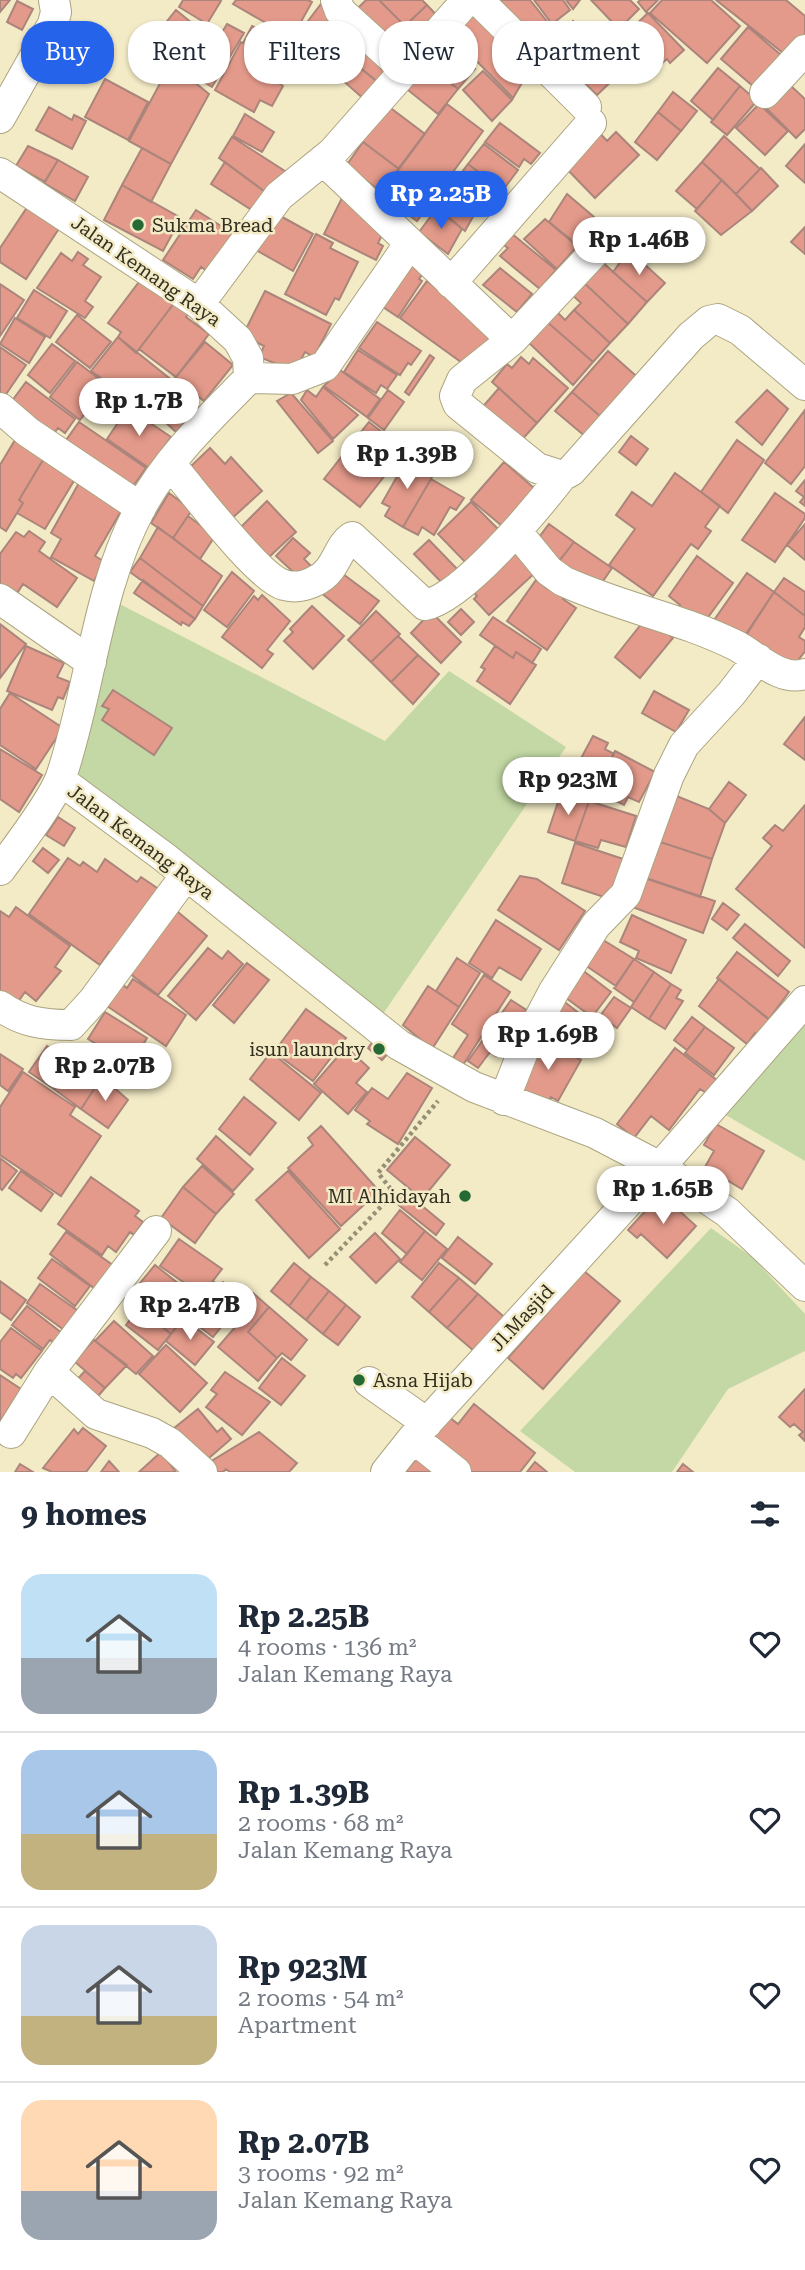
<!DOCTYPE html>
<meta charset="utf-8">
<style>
:root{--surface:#fff;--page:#f6f6f7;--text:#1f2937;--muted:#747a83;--line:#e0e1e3;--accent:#2563eb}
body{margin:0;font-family:"Roboto Serif",serif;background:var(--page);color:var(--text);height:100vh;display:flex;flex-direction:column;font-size:26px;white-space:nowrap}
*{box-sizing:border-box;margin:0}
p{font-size:23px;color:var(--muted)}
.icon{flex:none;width:38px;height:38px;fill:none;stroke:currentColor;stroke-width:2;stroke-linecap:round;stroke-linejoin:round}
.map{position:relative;height:1472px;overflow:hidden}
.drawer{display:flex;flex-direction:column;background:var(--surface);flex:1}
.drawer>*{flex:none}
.top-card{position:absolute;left:21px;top:21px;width:763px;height:63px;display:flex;gap:14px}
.price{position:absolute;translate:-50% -60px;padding:0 16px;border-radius:24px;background:#fff;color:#222;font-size:23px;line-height:46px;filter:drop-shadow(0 2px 4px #0008)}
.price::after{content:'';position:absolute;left:50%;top:42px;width:21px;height:16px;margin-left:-10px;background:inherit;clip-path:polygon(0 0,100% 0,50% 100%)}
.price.selected{background:var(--accent);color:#fff}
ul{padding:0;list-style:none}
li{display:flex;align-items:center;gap:21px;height:175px;padding:0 21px}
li+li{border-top:2px solid var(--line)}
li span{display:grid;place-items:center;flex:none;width:196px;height:140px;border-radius:21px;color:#555}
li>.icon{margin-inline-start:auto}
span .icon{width:84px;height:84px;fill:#fffc;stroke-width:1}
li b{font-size:30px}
h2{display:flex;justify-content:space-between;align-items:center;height:84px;padding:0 21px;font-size:30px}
.chip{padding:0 24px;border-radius:28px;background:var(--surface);box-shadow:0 2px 5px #0004;font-size:24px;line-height:63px}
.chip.selected{background:var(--accent);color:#fff}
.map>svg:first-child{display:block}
</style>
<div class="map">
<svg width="805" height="1472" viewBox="0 0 805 1472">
<rect width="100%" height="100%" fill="#f3ebc6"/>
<path fill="#c3d8a4" d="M108 598 385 741 449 671 566 747 374 1027 60 780Z
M805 1001V1161L712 1107Z
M711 1228 752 1257 805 1314V1351L728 1389 672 1472H575L520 1431Z"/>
<path fill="#e39a8a" stroke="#ab857c" stroke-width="2" d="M0 0H10L0 12Z
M183 0H220L221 1 207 24 179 7Z
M236 0H308L312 2 292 38 233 4Z
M366 0H379L405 26 387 43 356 10Z
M379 0H422L427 5 405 26Z
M490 0H530L557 34 534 53Z
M534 0H563L570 10 552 24Z
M566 0H580L573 9Z
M591 0H630L639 9 623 25 620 22 616 26Z
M640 0H658L646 12 638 2Z
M662 0H711L740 26 707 63 650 13Z
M716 0H786L805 16V44L792 60Z
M17 1 33 9 22 30 7 22Z
M321 4 335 16 306 52 292 42Z
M427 5 442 21 407 56 391 39Z
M478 7 532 66 513 98 450 34Z
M176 10 215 42 191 72 152 40Z
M648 13 684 50 670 63 667 59 661 64 629 31Z
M336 16 346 25 320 61 309 52Z
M573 21 587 35 584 39 619 74 597 95 570 69 562 77 540 54Z
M227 24 244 33 212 87 195 77Z
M252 26 308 56 298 73 243 43Z
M619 26 646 54 625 74 598 46Z
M748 27 787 60 760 92 721 59Z
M347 28 365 42 339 75 320 60Z
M241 42 282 65 274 80 283 86 272 106 260 100 254 112 215 90Z
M443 44 475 69 458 89 427 63Z
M367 45 392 68 379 83 353 62Z
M353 62 379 83 365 100 340 78Z
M171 63 209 94 171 164 129 141Z
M427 63 458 89 438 114 403 86Z
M718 68 740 86 713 120 691 101Z
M483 71 512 100 492 121 463 90Z
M105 79 148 102 128 140 85 117Z
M790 85 805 99V129L796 138 766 108Z
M740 86 757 101 727 135 711 122Z
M673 92 697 111 681 131 658 112Z
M384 103 425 134 399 169 358 138Z
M447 104 483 131 417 221 380 193Z
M759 104 788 131 765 155 736 128Z
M49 107 72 120 74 115 86 121 72 149 36 130Z
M658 112 681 131 657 160 635 142Z
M245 114 274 132 262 152 233 136Z
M500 123 540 153 531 164 524 159 519 167 485 142Z
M597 130 607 141 616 132 639 155 595 198 562 164Z
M724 136 760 169 736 194 702 162Z
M232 137 288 173 272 197 219 158Z
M363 142 399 169 382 192 346 166Z
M484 144 518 170 503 190 468 164Z
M805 144V183L786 166Z
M28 146 58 160 45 182 16 166Z
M142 148 171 164 151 202 122 185Z
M58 160 88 177 75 201 44 183Z
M225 162 272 197 261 216 211 184Z
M702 162 722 180 697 209 676 191Z
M468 164 498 187 486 208 454 183Z
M761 168 778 186 752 211 736 194Z
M722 180 752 211 721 235 695 211Z
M122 185 181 218 163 251 104 220Z
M453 187 479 206 465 231 437 208Z
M344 194 388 223 378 243 383 246 376 260 324 234Z
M567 194 594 217 574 242 549 222Z
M28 206 60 227 26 279 0 262V248Z
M437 208 462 229 448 254 419 232Z
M196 210 235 235 210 273 201 267 193 279 163 260Z
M275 213 313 234 293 271 249 246Z
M545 219 577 246 557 269 524 239Z
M805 227V254L791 242Z
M511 233 556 270 540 289 500 256 508 248 502 244Z
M316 234 333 243 330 248 358 262 339 300 335 298 326 315 285 294Z
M629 250 665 283 647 302 613 272Z
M78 252 88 259 83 265 101 277 85 301 93 307 85 318 37 288 61 253 72 261Z
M403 258 424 272 419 279 422 281 398 317 374 301Z
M600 260 647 302 628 324 581 280Z
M500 268 532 294 517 312 483 285Z
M142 278 175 302 136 353 118 337 121 332 108 323Z
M581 280 628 324 610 343 574 310 581 303 570 293Z
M427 281 495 330 468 367 400 318Z
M0 284 24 300 0 336Z
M34 290 67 311 50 338 17 318Z
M265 291 331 324 314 357 305 352 295 371 259 357 264 346 243 335Z
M175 302 190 312 186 317 209 334 176 377 139 349Z
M554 309 565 320 574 310 610 343 593 362 545 320Z
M77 315 111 342 90 368 56 342Z
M15 318 45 337 29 363 0 344Z
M545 320 593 362 573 385 526 340Z
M377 322 421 351 411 365 408 363 400 375 359 348Z
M118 337 179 386 156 415 110 380 108 383 91 371Z
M205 342 233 365 204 401 175 378Z
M52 344 75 361 50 393 28 375Z
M0 347 26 365 2 400 0 398Z
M358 350 397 375 387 389 381 385 376 393 344 372Z
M608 351 643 382 600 416 572 392Z
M430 355 434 358 409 395 405 392Z
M521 357 529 364 533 358 568 388 537 423 492 382 507 364 512 368Z
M77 362 107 385 80 420 50 397Z
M340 370 380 399 367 417 324 386Z
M26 382 75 419 65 433 58 428 49 440 6 409Z
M323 387 358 415 333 439 301 400 307 390 316 397Z
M499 388 537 423 518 444 480 410Z
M388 390 404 402 384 430 368 418Z
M767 390 788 409 762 445 736 422Z
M572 392 600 416 586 437 555 411Z
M291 393 333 441 318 453 277 401Z
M184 395 199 408 176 432 163 420Z
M128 408 171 437 149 468 107 439Z
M805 410V466L791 484 765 463Z
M79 422 146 468 126 496 59 450Z
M369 422 405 450 360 507 324 479Z
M18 435 47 453 19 500 23 503 6 531 0 527V465Z
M631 436 648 449 636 465 619 452Z
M737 440 764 460 728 513 701 492Z
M210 448 225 464 231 457 262 491 229 521 189 468Z
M408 457 435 472 403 527 385 516 390 507 382 503Z
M43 460 75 479 45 529 17 513 23 503 19 500Z
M504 462 542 495 508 531 471 500Z
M675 473 720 506 705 527 711 531 698 549 691 544 653 596 609 565 635 529 616 515 632 492 652 506Z
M431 479 464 498 456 510 450 507 434 535 422 527 418 535 403 527Z
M805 480V506L800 502 804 497 796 491Z
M80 481 124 506 95 556 105 562 94 581 51 557 61 539 51 533Z
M169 493 192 510 173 538 151 523Z
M775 493 805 514V518L775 562 742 540Z
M267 501 296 532 269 557 259 546 252 552 241 527Z
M471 502 505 536 467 564 438 534Z
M188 516 215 536 200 559 173 538Z
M549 524 574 542 559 561 534 544Z
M805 524V560L787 545Z
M158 527 222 576 203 606 140 558Z
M29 531 45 542 39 551 77 578 57 607 23 584 14 598 0 588V554L16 532 24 537Z
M293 538 310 553 304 559 315 570 304 582 276 556Z
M429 540 461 573 447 588 414 554Z
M574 542 612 568 601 584 557 564Z
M513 546 537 571 489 615 474 599 477 596 469 587Z
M697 556 733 583 706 620 678 608 680 605 669 596Z
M140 558 203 606 195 619 130 572Z
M232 572 254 591 227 627 204 610Z
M747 573 774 592 740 643 712 623Z
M343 574 379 601 360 624 320 592Z
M784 578 805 592V616L774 592Z
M143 580 195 619 189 626 182 622 181 625 134 593Z
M536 580 548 589 552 583 567 593 563 599 576 608 547 650 507 621Z
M774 592 805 616V627L799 637 805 641V651L789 673 743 640Z
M262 595 290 621 267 650 273 654 262 668 222 637 254 596 258 600Z
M312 606 344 636 313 669 284 641 293 632 290 629Z
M461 609 474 622 461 635 448 622Z
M376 611 400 634 371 662 348 640Z
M431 612 461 642 441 663 411 633Z
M493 617 541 649 532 663 516 652 513 658 480 635Z
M647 617 673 638 640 678 615 657Z
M0 624 26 644 0 678Z
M398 636 418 655 391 682 371 662Z
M26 646 64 663 57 677 70 682 63 699 58 697 52 710 7 691Z
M495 646 513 658 516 652 536 665 510 704 477 681 485 669 481 667Z
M418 655 439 674 413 704 391 682Z
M113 690 172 728 154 755 102 720 109 709 102 706Z
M654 691 689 710 676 732 642 713Z
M10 693 63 728 36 769 0 745V709Z
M805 717V760L784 744Z
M593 736 608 743 605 749 614 754 594 790 571 777Z
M0 749 42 775 19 812 0 799Z
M615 751 655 772 639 802 628 797 624 805 594 790Z
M729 782 746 795 725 823 709 809Z
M561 793 589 801 575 841 548 832Z
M669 793 709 809 725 823 712 859 651 839Z
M589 801 636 816 626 847 601 840 598 848 575 841Z
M805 805V948L736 889 772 846 763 838 775 825 783 831Z
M58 817 75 828 64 846 46 835Z
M651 839 712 859 700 897 639 876Z
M575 843 623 859 610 899 562 883Z
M43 848 59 860 48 873 33 861Z
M68 858 80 866 83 862 97 872 105 859 137 882 141 877 163 892 116 957 109 952 100 965 29 914Z
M520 876 537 879 585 911 559 950 498 910Z
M643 877 715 901 703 933 632 907Z
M723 903 739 915 727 930 712 919Z
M16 907 70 946 55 967 61 971 36 1001 25 992 11 1012 0 1003V911L9 917Z
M173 908 207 936 158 995 124 969Z
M632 915 686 940 671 973 636 958 639 951 620 942Z
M496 920 541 949 521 980 499 967 492 978 469 963Z
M745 924 790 961 778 976 733 938Z
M595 935 634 959 616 986 579 961Z
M208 948 222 959 228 951 243 964 196 1020 168 996Z
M737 952 789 992 769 1019 717 978Z
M457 958 480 973 459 1007 436 991Z
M634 959 654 972 634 1002 614 988Z
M247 963 269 980 234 1023 213 1005Z
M577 966 611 992 592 1017 558 992Z
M654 972 671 984 649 1019 631 1007Z
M484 975 510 992 463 1065 453 1058 468 1035 452 1024Z
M133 979 186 1015 166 1046 104 1004 119 982 127 988Z
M719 979 773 1023 762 1039 755 1033 747 1044 699 1006Z
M671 984 681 990 676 998 683 1001 665 1029 649 1019Z
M428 986 459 1007 432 1049 403 1025Z
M614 997 631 1008 617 1028 600 1016Z
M511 1000 528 1011 496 1056 490 1052 478 1068 468 1061Z
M562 1000 602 1031 582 1057 542 1025Z
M306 1009 346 1038 313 1081 274 1052Z
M105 1012 147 1038 131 1065 88 1039Z
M692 1017 705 1027 687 1050 674 1040Z
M705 1027 734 1048 714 1075 685 1053Z
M376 1037 391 1050 382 1060 368 1048Z
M540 1038 581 1060 558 1101 551 1097 547 1103 516 1086Z
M47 1046 59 1054 64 1048 77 1057 54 1089 29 1072Z
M346 1047 369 1068 356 1083 367 1092 348 1114 314 1084Z
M675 1048 718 1081 708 1094 700 1089 669 1130 651 1116 634 1138 617 1124Z
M271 1052 321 1093 299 1120 250 1079Z
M0 1054 23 1069 8 1091 0 1085Z
M73 1063 86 1072 89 1068 102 1077 81 1109 54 1089Z
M23 1072 75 1107 70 1115 101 1136 61 1196 0 1155V1107Z
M407 1073 432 1088 398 1144 367 1124 370 1121 355 1110 372 1088 388 1099Z
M102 1077 128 1100 108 1128 81 1109Z
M244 1097 276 1123 250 1155 219 1129Z
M716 1124 764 1151 742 1189 705 1167 714 1151 704 1145Z
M321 1126 379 1191 341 1226 288 1168 313 1145 308 1138Z
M216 1136 253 1169 233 1191 197 1159Z
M415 1137 450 1165 422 1199 387 1170Z
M0 1158 17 1171 2 1190 0 1188Z
M202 1166 234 1194 216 1214 183 1187Z
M21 1171 53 1194 41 1211 9 1188Z
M288 1171 340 1229 309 1258 256 1200Z
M91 1177 139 1211 135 1216 143 1222 134 1235 130 1232 116 1252 108 1246 102 1255 58 1224Z
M183 1187 216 1214 195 1243 161 1218Z
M404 1191 444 1224 436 1235 395 1202Z
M661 1194 696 1226 667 1258 641 1234 637 1238 628 1230Z
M400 1210 425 1231 407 1254 382 1233Z
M425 1231 447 1249 422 1280 400 1262Z
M66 1232 117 1268 99 1292 50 1254Z
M375 1233 400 1259 376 1283 350 1257Z
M458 1237 492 1264 475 1284 442 1258Z
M179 1239 222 1269 202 1295 160 1266Z
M52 1259 90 1286 75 1306 38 1278Z
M294 1263 311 1277 289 1306 271 1291Z
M439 1263 459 1278 429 1312 412 1297Z
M155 1265 198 1299 171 1334 151 1318 164 1301 140 1283Z
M584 1271 620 1301 543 1389 508 1358Z
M311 1277 329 1291 306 1320 289 1306Z
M459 1278 478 1294 447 1328 429 1312Z
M0 1281 26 1300 11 1320 0 1312Z
M214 1282 219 1286 223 1282 238 1294 235 1297 241 1302 213 1337 186 1316Z
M40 1284 81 1313 67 1332 27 1303Z
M329 1291 346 1305 323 1334 306 1320Z
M253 1293 269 1307 248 1332 277 1358 258 1381 218 1347 237 1325 230 1320Z
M478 1294 510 1322 480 1356 447 1328Z
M346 1305 360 1317 338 1345 323 1334Z
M27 1306 63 1334 55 1344 50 1340 43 1349 12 1325Z
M269 1307 307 1340 291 1360 282 1353 277 1358 248 1332Z
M139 1308 171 1334 158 1350 126 1325Z
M183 1318 214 1342 195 1365 166 1341Z
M114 1321 153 1356 136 1374 95 1341Z
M11 1328 42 1351 21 1378 16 1374 13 1378 0 1369V1342Z
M94 1340 127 1365 105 1388 74 1361Z
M166 1345 207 1383 180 1412 139 1374Z
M282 1358 305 1376 281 1405 259 1388Z
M85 1371 105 1388 92 1403 72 1385Z
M225 1372 270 1402 242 1435 206 1407 217 1394 211 1390Z
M0 1375 21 1389 0 1422Z
M805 1389V1441L799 1435 803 1432 794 1424 790 1427 779 1417Z
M474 1404 535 1453 520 1472H466L425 1439 445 1414 458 1424Z
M198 1409 217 1432 222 1428 231 1439 202 1464 173 1429Z
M83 1428 106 1446 86 1472H52L43 1468 74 1429 78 1434Z
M259 1432 297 1463 289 1472H230L226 1469 223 1472H213L205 1465Z
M161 1452 176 1472H139Z
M421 1453 442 1472H405Z
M109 1461 119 1472H101Z
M535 1462 547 1472H527Z
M20 1464 33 1472H15Z
M683 1464 693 1472H677Z"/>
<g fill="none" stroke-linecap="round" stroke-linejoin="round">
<g stroke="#aba480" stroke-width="32">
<path id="minor" d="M336 0 340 11 404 69
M478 0 586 107
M765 93 805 50
M0 118 53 24 56 12 54 0
M0 173 199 304 238 340 248 358 249 378C210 418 168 457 141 507 96 590 91 689 61 777 52 802 17 847 0 870
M410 243 512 340 462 380 455 396 458 404 537 468 562 476 571 471 691 336 709 321 718 319 740 330 805 385
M451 283 591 123
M199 304 279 196 332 153 467 0
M512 340 604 242
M249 378 292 379 325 366 410 243 323 160
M0 408 28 432 141 508
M170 464C192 489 258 578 284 585 294 588 306 586 315 581 337 571 337 547 352 537L425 605C463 598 537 508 562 476
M517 532 549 571 563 581C619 607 681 618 737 646 757 657 781 682 805 674
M0 599 91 662
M60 780 164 857 399 1045 474 1087 595 1133 660 1167 727 1212 805 1286
M0 1006C22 1022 43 1025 71 1025L93 1001 186 875
M504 1100 526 1044 554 991 596 925 626 894 669 775 684 745 731 694 758 659
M49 1372 96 1414 152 1433 170 1443 202 1472
M369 1382 427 1423
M11 1433 49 1372 156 1231
M413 1438 456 1472
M386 1472 413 1438 660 1167 805 1001"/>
</g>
<path stroke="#969076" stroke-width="4.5" stroke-dasharray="3.5 3.5" stroke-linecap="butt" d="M325 1265 394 1193 378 1173 438 1101"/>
<use href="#minor" stroke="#fff" stroke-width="30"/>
</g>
<g fill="#256934" stroke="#f3ebc6" stroke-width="2.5">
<circle cx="138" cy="225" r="7"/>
<circle cx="379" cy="1049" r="7"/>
<circle cx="465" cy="1196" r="7"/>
<circle cx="359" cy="1380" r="7"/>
</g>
<g text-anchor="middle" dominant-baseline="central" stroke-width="5" stroke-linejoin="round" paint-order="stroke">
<g font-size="19" fill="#322f20" stroke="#f3ebc6" text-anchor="start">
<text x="152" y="225">Sukma Bread</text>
<text x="365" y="1049" text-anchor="end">isun laundry</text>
<text x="451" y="1196" text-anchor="end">MI Alhidayah</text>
<text x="373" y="1380">Asna Hijab</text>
</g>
<g font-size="19" fill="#322f20" stroke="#f3ebc6">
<text transform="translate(146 271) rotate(35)">Jalan Kemang Raya</text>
<text transform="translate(141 842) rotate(37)">Jalan Kemang Raya</text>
<text transform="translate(522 1318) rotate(-47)">Jl.Masjid</text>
</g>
</g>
</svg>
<b class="price selected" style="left:441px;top:231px">Rp 2.25B</b>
<b class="price" style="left:639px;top:277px">Rp 1.46B</b>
<b class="price" style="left:139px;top:438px">Rp 1.7B</b>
<b class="price" style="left:407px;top:491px">Rp 1.39B</b>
<b class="price" style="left:568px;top:817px">Rp 923M</b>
<b class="price" style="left:548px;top:1072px">Rp 1.69B</b>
<b class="price" style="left:105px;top:1103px">Rp 2.07B</b>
<b class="price" style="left:663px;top:1226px">Rp 1.65B</b>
<b class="price" style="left:190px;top:1342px">Rp 2.47B</b>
<div class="top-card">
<a class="chip selected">Buy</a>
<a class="chip">Rent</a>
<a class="chip">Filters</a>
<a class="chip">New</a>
<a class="chip">Apartment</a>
</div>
</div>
<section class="drawer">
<h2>9 homes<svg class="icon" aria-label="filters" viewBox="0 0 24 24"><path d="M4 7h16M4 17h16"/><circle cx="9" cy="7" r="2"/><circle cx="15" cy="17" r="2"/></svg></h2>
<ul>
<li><span style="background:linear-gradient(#bfe0f5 60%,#9aa5b1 0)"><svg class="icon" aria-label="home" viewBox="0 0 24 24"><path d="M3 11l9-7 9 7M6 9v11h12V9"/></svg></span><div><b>Rp 2.25B</b><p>4 rooms · 136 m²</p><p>Jalan Kemang Raya</p></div><svg class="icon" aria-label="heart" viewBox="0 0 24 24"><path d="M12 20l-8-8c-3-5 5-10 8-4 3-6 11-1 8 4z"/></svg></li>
<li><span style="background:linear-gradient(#a9c7e8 60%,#c2b280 0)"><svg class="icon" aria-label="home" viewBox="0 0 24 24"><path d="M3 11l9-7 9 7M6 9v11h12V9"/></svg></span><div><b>Rp 1.39B</b><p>2 rooms · 68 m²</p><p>Jalan Kemang Raya</p></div><svg class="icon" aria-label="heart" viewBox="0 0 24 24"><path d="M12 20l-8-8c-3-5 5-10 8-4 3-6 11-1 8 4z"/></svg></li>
<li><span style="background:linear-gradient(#c9d6e8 65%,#c2b280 0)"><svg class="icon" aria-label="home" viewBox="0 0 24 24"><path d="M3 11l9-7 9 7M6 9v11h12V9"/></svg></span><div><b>Rp 923M</b><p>2 rooms · 54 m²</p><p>Apartment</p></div><svg class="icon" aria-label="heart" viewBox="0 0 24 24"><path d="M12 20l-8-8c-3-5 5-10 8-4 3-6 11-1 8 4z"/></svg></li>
<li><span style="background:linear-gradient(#ffd9b3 65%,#9aa5b1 0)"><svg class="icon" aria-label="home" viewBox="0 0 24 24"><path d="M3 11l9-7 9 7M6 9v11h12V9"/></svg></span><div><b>Rp 2.07B</b><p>3 rooms · 92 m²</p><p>Jalan Kemang Raya</p></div><svg class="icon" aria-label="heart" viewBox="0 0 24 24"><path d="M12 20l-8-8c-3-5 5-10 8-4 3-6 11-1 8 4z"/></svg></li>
</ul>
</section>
